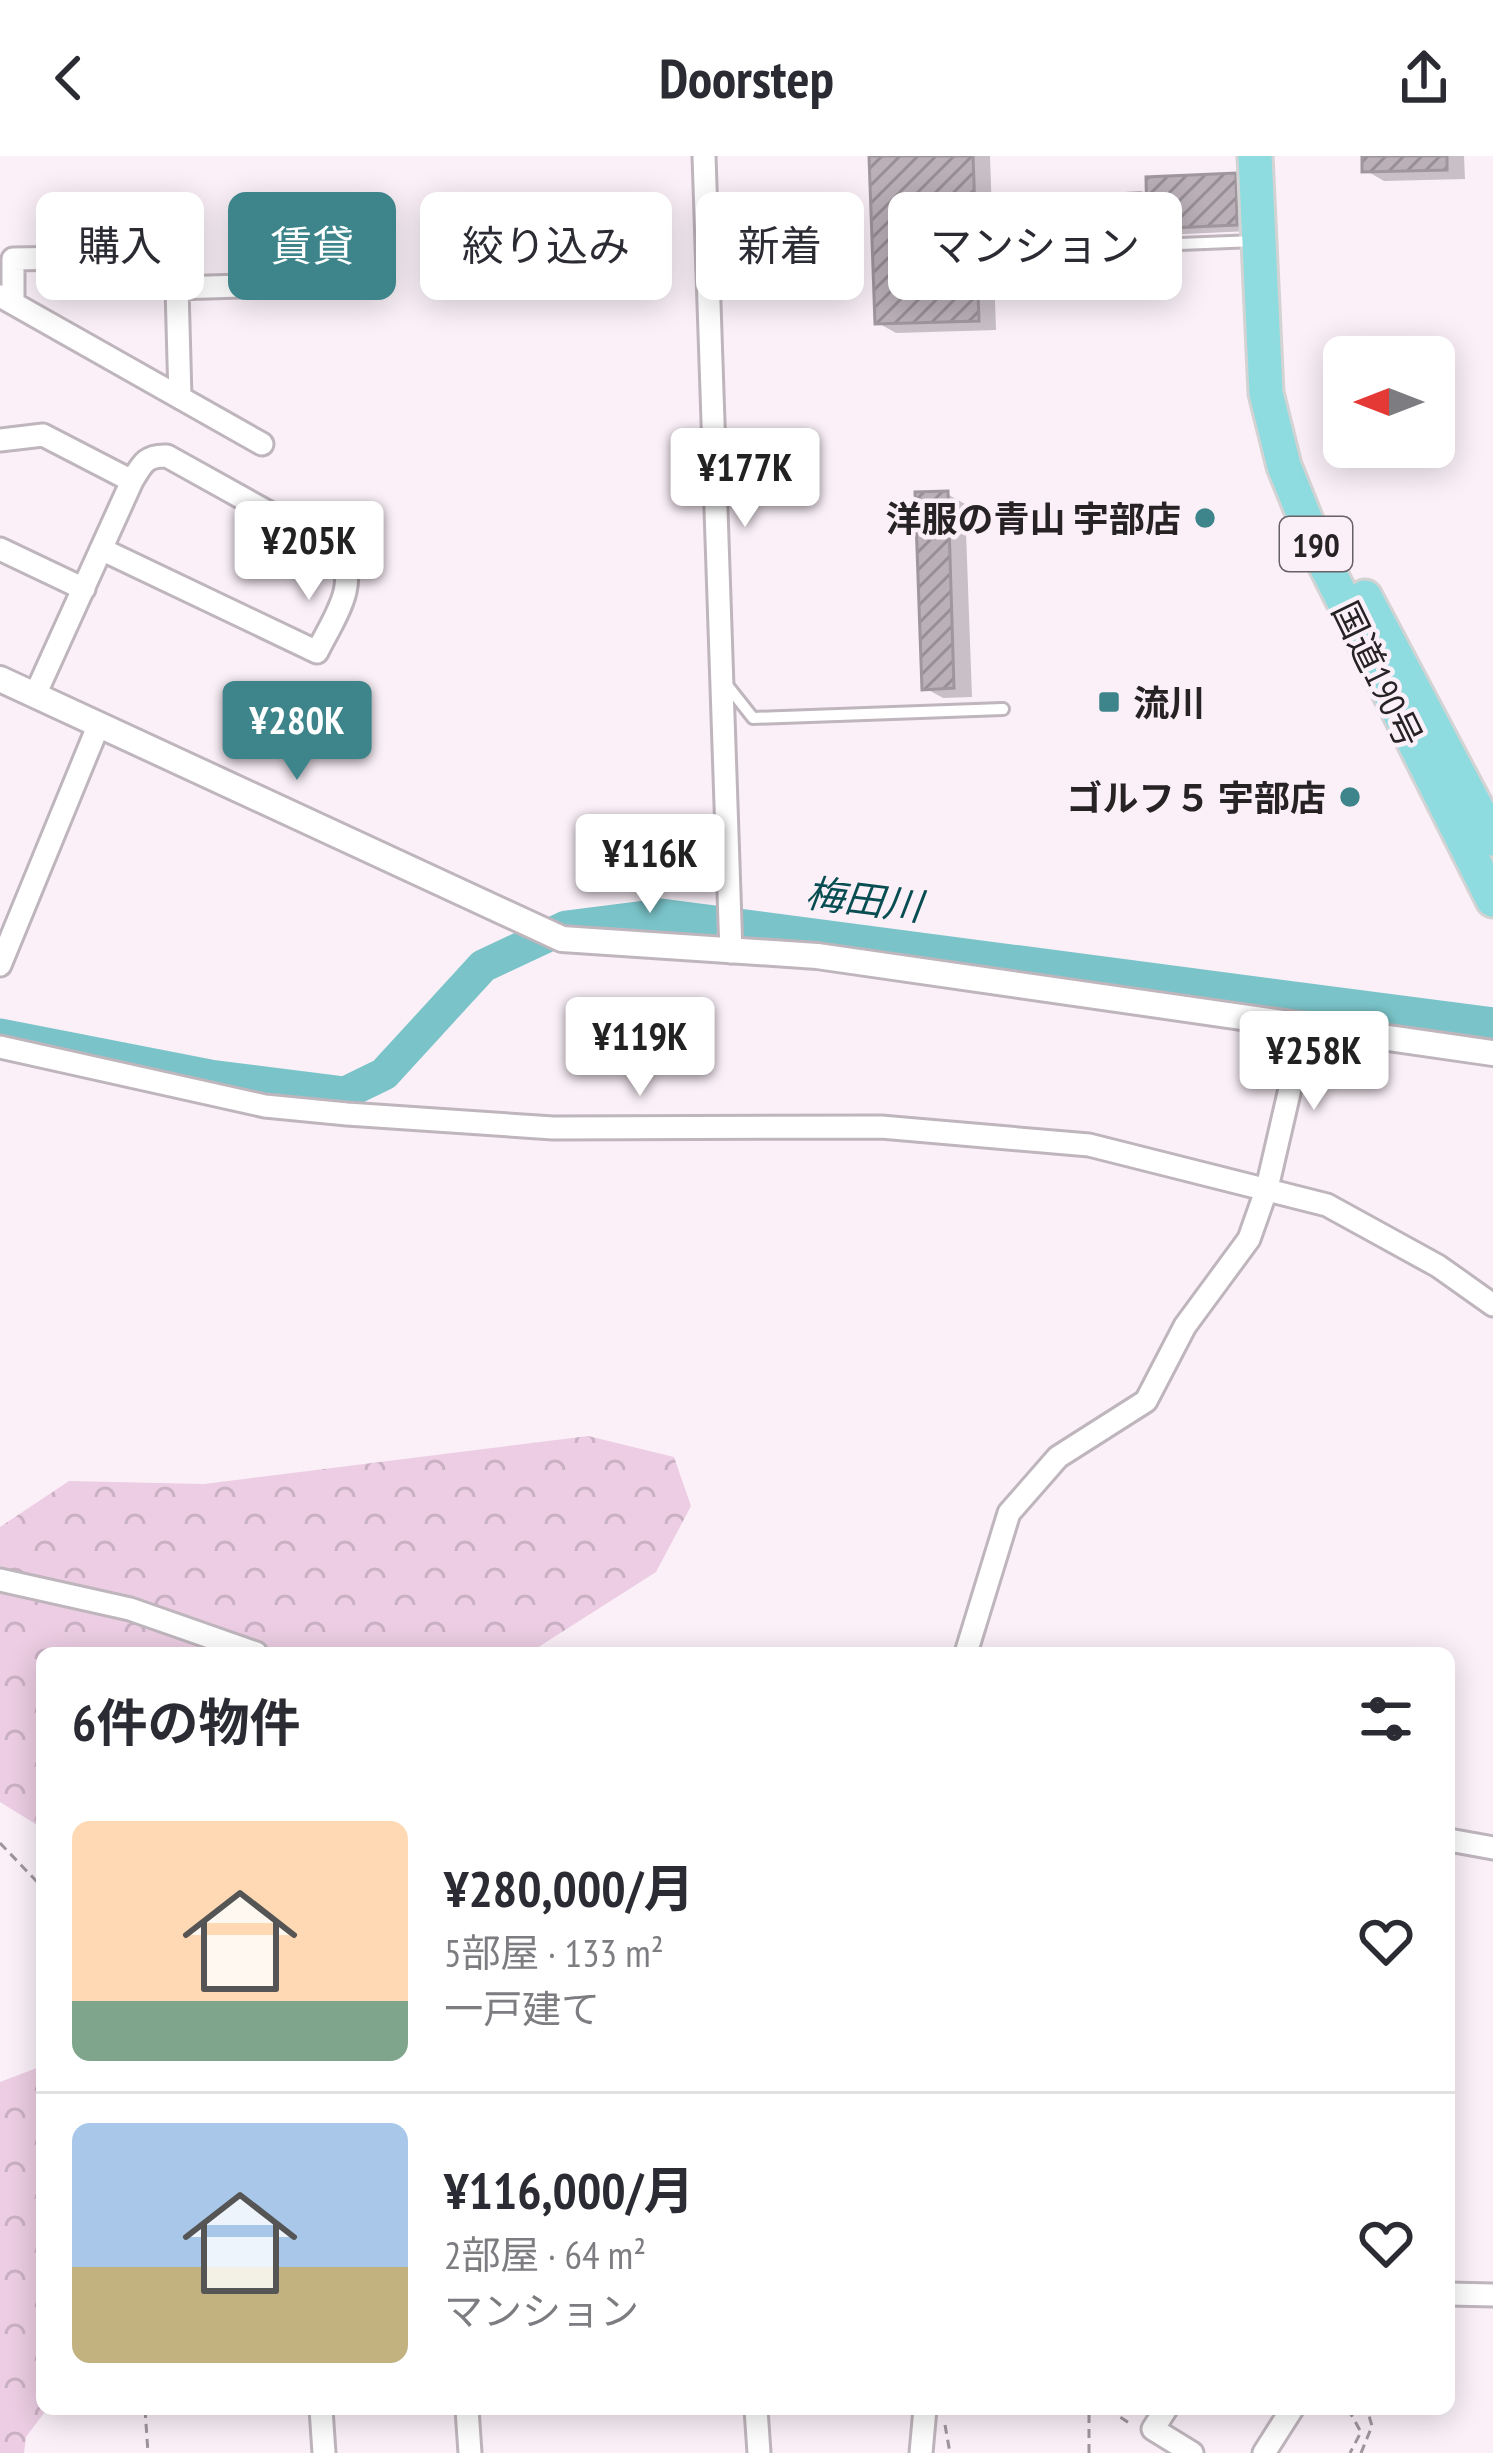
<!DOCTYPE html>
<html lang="ja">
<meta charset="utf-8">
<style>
:root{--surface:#fff;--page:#f2f2f3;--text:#2b2b33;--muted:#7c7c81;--line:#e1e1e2;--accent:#3d858a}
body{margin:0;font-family:"PT Sans Narrow","Noto Sans JP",sans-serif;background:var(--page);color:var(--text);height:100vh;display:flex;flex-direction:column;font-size:45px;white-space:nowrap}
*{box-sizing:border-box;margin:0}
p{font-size:39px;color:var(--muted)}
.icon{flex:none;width:66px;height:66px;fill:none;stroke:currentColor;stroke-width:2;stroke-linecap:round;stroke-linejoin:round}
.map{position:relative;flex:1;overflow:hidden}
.sheet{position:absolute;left:36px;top:1491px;width:1419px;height:768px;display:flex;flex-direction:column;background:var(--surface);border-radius:18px;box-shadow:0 6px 30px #0003}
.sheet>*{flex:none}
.hud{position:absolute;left:36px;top:36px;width:1422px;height:108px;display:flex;gap:24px}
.needle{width:78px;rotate:270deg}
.controls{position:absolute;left:1323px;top:180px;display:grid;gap:24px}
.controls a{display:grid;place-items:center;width:132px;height:132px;border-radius:18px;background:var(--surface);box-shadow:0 6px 30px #0003;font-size:60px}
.price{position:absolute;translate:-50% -102px;padding:0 27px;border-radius:12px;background:#fff;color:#222;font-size:39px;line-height:78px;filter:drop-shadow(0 3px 6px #0008)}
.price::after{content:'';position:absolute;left:50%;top:72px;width:36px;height:27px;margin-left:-18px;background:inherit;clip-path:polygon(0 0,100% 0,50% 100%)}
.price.on{background:var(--accent);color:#fff}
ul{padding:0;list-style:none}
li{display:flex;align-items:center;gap:36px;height:300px;padding:0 36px}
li+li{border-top:3px solid var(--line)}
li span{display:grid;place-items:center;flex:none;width:336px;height:240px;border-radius:18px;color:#555}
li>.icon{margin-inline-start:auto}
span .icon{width:144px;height:144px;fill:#fffc;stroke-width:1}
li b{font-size:51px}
h2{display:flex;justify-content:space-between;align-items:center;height:144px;padding:0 36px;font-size:51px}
.tag{padding:0 42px;border-radius:18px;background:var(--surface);box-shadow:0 6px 30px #0003;font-size:42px;line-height:108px}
.tag.on{background:var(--accent);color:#fff}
header{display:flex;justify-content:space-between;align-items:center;height:156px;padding:0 36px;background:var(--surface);font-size:54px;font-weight:800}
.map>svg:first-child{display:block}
</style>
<header><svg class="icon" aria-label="back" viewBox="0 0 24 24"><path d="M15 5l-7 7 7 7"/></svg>Doorstep<svg class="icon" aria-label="share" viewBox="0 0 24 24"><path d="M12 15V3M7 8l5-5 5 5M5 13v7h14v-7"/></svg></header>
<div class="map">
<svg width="1493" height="2297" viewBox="0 0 1493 2297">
<defs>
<pattern id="forest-crowns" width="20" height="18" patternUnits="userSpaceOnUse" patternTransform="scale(3)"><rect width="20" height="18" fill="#eccde3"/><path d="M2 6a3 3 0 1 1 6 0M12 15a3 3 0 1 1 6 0" fill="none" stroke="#cab0c3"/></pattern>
<pattern id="building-hatch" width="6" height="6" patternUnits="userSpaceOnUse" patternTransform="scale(3)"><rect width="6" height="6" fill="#bbb0b8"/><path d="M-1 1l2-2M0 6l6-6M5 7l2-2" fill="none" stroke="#988f95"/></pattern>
</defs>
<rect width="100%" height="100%" fill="#fbf0f8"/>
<path fill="url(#forest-crowns)" d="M588 1280 674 1301 691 1350 656 1416 529 1497H42V1672L0 1646V1371L69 1325 204 1328Z
M42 1910V2253H47L26 2281 24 2297H0V1926Z"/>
<path fill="#0003" d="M872 0H990L996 174 896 177 878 167Z
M1365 0H1464L1465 23 1384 25 1365 14Z
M1235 20 1248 27 1250 75 1163 79 1150 71Z
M947 338 965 348 972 541 943 542 925 532Z"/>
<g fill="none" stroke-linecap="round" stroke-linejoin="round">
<path stroke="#7ac4c9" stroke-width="33" d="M0 879 210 920 345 937 384 918 483 810 566 771 661 759 1493 868"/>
</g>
<path fill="url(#building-hatch)" stroke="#a0969d" stroke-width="3" d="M869 0H973L979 165 875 168Z
M1362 0H1447V14L1362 16Z
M1236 17 1237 69 1147 73 1146 21Z
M948 335 954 532 922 534 915 336Z"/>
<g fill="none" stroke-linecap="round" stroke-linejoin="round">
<g stroke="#bfb5bc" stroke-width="16">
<path id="service" d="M1112 90 1110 45 1140 43 1143 89
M1005 95 1255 85
M727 529 753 562 1003 553"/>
</g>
<g stroke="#bfb5bc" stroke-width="27">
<path id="minor" d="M704 0 731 796
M0 140 262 288
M13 147V103L73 102
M180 242 177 132 241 130
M0 284 43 279 132 325
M0 393 84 433
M35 539 132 325C142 308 146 299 167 300L336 394C363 425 332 465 317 496L101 393
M0 809 99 568
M0 891 265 950 347 958 553 972 881 971 1089 989 1327 1049 1438 1110 1493 1149
M0 1424 130 1453 256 1497
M966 1497 1009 1357 1058 1301 1146 1245 1185 1170 1249 1083 1267 1032 1305 868
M1449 1684 1493 1692
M1449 2138 1493 2139
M321 2253 324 2297
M467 2253 470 2297
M756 2253 759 2297
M1166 2253 1153 2273 1192 2297
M921 2297 925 2253
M1264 2297 1292 2253"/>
</g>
<g stroke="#bfb5bc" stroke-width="30">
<path id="tertiary" d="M0 523 562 783 817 800 1493 897"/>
</g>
<g stroke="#d4d3d3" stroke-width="39">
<path id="trunk" d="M1255 0 1266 237 1284 310 1317 392 1493 744
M1365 441 1493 683"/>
</g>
<path stroke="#9e969c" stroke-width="3" stroke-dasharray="9 6" stroke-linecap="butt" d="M0 1687 42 1731
M145 2253 148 2297
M1108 2253 1132 2269
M1348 2253 1361 2276 1350 2297
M945 2269 950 2297
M1089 2297V2253
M1361 2297 1372 2270 1367 2253"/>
<use href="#service" stroke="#fff" stroke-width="10"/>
<use href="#minor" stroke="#fff" stroke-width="21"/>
<use href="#tertiary" stroke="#fff" stroke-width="24"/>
<use href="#trunk" stroke="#8edce0" stroke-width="33"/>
</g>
<g fill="#3d858a" stroke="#fbf0f8" stroke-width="4.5">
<circle cx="1205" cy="362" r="12"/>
<rect x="1097" y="534" width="24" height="24" rx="6"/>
<circle cx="1350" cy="641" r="12"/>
</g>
<g text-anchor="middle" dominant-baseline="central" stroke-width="9" stroke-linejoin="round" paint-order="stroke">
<rect fill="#fbf0f8" stroke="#676064" stroke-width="3" x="1280" y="361" width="72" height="54" rx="9"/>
<g font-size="33" font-weight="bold" fill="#272325">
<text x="1316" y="388">190</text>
</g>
<g font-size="36" font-weight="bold" fill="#272325" stroke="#fbf0f8" text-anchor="end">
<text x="1181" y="362">洋服の青山 宇部店</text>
<text x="1133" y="546" text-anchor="start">流川</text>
<text x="1326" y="641">ゴルフ５ 宇部店</text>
</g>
<g font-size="36" fill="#272325" stroke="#fbf0f8">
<text transform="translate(1378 518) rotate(64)">国道190号</text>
</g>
<g font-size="39" font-style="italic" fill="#084d51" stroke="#fbf0f8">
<text transform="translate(864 743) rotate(7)">梅田川</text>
</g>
</g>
</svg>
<div class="controls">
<a><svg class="needle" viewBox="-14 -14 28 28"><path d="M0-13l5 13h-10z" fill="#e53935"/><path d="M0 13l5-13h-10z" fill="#7c7c81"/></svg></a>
</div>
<b class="price" style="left:745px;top:374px">¥177K</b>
<b class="price" style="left:309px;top:447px">¥205K</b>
<b class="price on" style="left:297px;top:627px">¥280K</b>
<b class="price" style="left:650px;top:760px">¥116K</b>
<b class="price" style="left:640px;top:943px">¥119K</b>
<b class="price" style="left:1314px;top:957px">¥258K</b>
<div class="hud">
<a class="tag">購入</a>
<a class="tag on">賃貸</a>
<a class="tag">絞り込み</a>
<a class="tag">新着</a>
<a class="tag">マンション</a>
</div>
<section class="sheet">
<h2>6件の物件<svg class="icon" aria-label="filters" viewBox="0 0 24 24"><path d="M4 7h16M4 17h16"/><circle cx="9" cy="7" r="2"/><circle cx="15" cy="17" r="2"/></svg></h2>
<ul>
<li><span style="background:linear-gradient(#ffd9b3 75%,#7fa58c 0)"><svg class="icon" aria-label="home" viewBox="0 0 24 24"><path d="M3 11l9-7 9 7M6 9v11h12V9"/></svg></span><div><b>¥280,000/月</b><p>5部屋 · 133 m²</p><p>一戸建て</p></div><svg class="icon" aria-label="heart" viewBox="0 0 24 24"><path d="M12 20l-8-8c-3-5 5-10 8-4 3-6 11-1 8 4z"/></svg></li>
<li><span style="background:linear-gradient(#a9c7e8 60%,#c2b280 0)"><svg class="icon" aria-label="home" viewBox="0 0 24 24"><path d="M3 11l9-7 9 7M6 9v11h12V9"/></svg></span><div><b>¥116,000/月</b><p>2部屋 · 64 m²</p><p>マンション</p></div><svg class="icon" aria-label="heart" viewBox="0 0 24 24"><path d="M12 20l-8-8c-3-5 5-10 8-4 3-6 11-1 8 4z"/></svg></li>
</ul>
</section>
</div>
